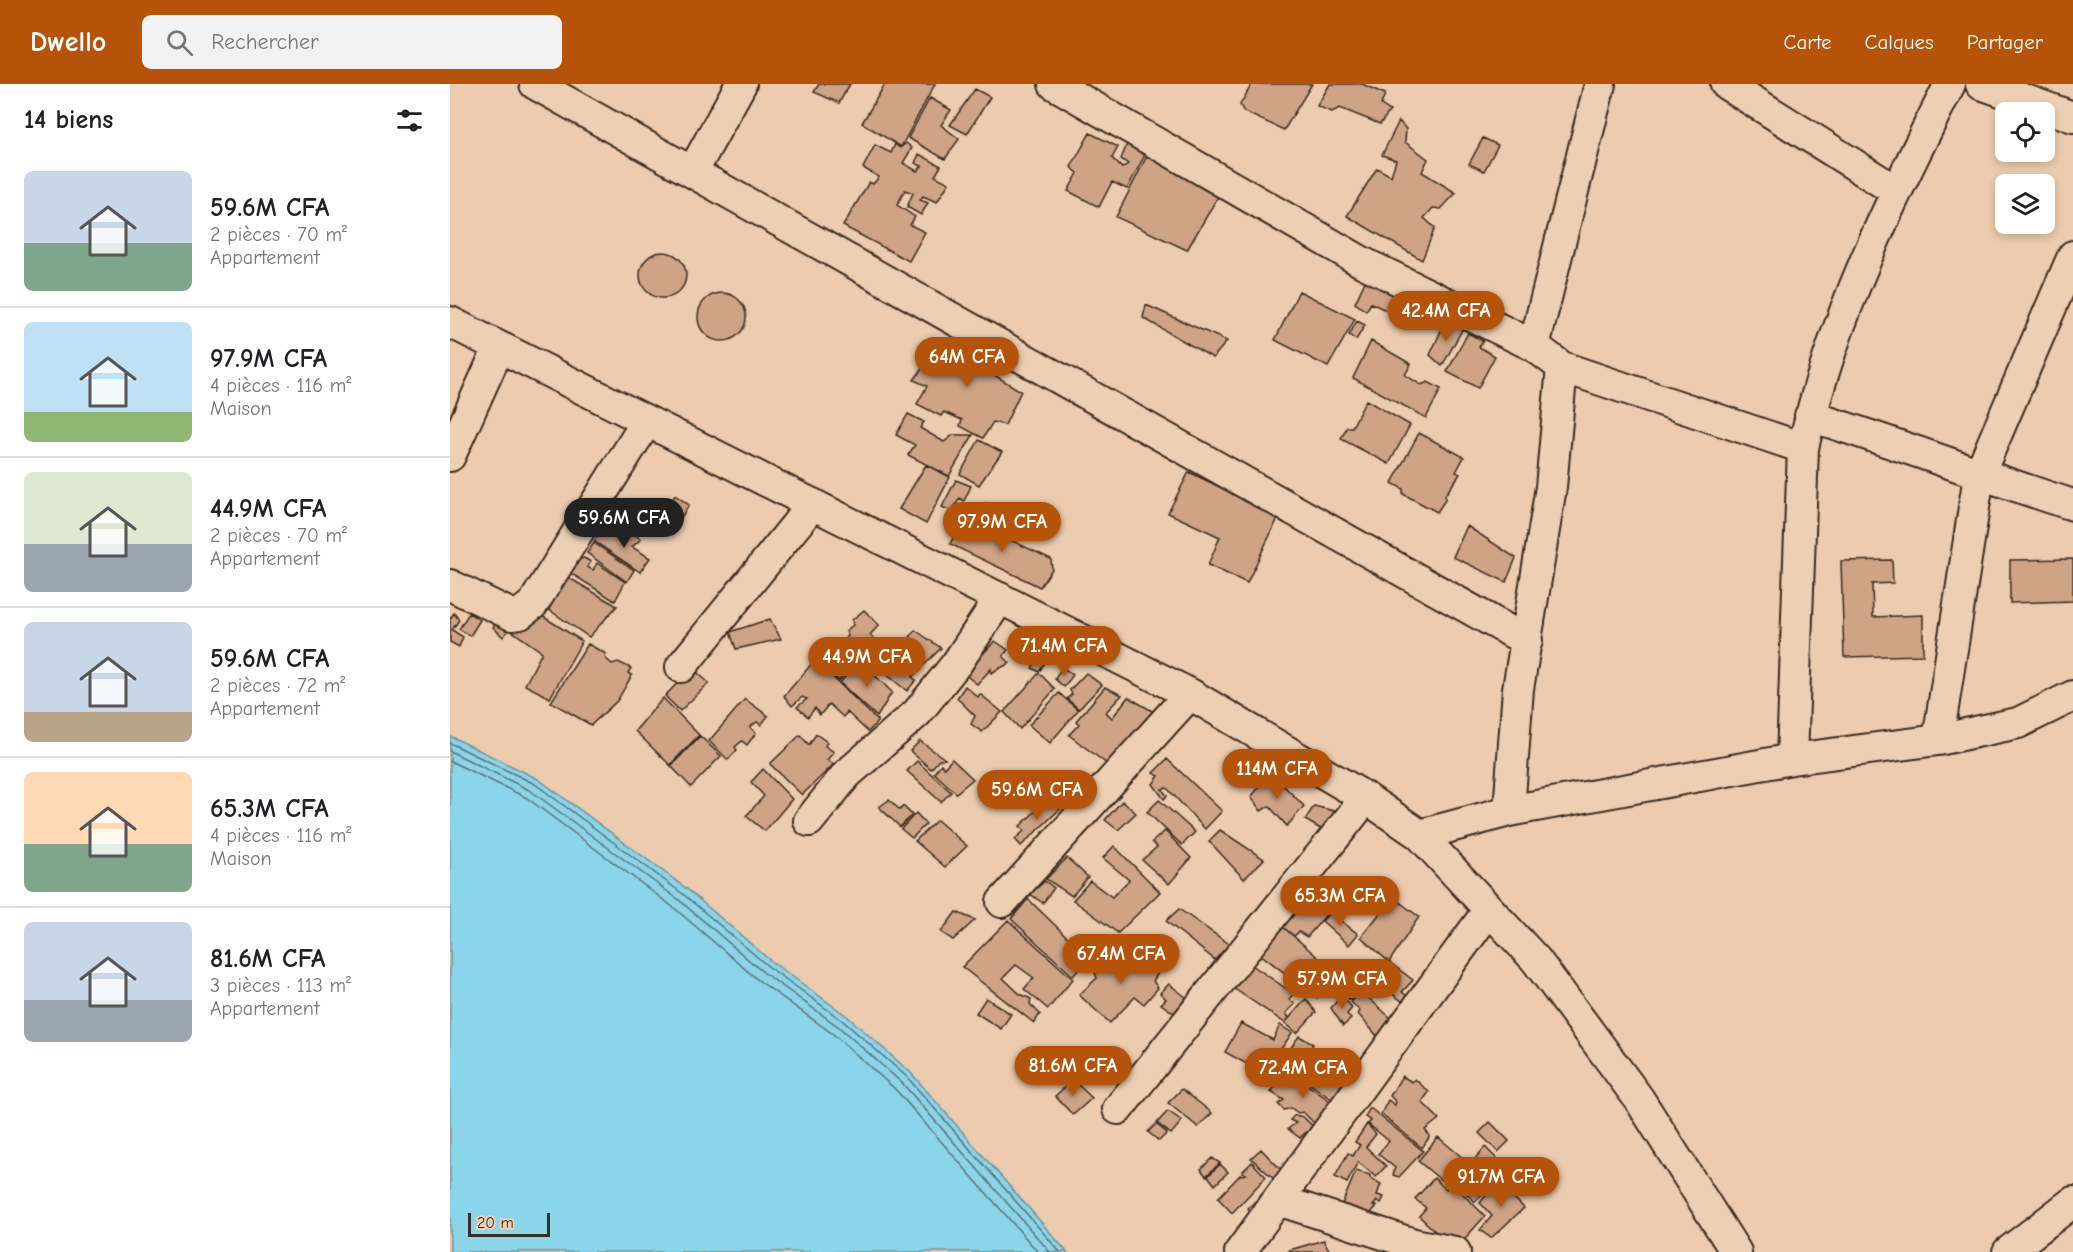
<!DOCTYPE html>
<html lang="fr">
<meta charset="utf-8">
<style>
:root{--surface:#fff;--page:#f2f2f2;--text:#202124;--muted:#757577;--line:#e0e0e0;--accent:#b45309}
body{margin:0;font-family:"Comic Neue",sans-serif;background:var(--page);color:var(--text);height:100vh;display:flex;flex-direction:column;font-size:22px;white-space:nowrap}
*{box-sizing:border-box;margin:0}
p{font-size:20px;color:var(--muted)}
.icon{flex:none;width:33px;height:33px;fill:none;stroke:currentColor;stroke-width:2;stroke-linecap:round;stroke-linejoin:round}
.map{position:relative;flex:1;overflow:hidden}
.drawer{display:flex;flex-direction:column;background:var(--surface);width:450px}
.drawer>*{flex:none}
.tools{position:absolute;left:1545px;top:18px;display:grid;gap:12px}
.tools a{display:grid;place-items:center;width:60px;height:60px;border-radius:9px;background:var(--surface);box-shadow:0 3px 9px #0003;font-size:30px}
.scale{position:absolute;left:18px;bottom:15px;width:82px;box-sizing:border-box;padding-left:6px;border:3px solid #3b2a1e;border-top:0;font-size:16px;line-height:21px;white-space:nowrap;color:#3b2a1e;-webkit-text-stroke:4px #edd0b4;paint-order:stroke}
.price{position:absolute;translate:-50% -51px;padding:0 14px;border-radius:21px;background:var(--accent);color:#fff;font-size:20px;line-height:39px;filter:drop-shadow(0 2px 3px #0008)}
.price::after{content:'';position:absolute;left:50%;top:36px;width:18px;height:14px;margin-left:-9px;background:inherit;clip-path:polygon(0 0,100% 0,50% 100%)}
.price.active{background:#222;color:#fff}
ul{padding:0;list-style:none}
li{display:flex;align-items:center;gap:18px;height:150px;padding:0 24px}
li+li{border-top:2px solid var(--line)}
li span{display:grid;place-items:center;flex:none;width:168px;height:120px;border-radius:9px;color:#555}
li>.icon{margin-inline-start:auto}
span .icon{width:72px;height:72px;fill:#fffc;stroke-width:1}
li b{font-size:26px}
h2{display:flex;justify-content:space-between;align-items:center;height:72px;padding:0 24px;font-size:26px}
header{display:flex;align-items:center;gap:36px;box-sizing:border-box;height:84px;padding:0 30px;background:var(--accent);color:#fff}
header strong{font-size:28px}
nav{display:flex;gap:33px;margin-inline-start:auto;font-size:21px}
.search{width:420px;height:54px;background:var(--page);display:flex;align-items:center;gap:15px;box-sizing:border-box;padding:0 21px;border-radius:9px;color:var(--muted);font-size:22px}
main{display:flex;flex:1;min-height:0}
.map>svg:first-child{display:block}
</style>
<header>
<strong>Dwello</strong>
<div class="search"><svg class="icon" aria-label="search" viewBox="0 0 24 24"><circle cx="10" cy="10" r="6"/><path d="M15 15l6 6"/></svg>Rechercher</div>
<nav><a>Carte</a><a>Calques</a><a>Partager</a></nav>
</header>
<main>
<section class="drawer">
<h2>14 biens<svg class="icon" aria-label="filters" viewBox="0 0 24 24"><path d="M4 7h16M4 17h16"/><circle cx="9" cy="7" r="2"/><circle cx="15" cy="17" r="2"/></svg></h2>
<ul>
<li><span style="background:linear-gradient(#c9d6e8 60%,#7fa58c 0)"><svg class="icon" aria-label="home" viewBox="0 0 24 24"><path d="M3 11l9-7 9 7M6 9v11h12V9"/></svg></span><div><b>59.6M CFA</b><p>2 pièces · 70 m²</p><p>Appartement</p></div></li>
<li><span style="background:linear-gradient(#bfe0f5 75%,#8fb573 0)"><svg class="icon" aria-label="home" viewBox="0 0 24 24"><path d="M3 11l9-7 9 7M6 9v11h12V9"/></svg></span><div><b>97.9M CFA</b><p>4 pièces · 116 m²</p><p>Maison</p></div></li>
<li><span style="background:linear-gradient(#dfe7d0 60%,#9aa5b1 0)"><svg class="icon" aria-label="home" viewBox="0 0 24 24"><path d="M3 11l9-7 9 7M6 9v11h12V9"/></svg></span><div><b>44.9M CFA</b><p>2 pièces · 70 m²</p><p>Appartement</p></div></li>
<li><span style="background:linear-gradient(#c9d6e8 75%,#b9a48a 0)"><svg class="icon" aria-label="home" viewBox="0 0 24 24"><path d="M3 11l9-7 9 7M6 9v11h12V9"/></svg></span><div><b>59.6M CFA</b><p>2 pièces · 72 m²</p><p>Appartement</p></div></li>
<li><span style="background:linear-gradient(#ffd9b3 60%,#7fa58c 0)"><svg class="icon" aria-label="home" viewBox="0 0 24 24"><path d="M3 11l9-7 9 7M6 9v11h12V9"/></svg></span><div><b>65.3M CFA</b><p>4 pièces · 116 m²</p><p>Maison</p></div></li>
<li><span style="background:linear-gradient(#c9d6e8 65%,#9aa5b1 0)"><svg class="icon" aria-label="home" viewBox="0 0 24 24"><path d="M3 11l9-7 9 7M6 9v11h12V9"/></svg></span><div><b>81.6M CFA</b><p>3 pièces · 113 m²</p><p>Appartement</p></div></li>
</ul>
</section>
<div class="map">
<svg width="1623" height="1168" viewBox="0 0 1623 1168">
<rect width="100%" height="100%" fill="#eccbae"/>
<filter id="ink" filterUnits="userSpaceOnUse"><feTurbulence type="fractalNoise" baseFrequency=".0167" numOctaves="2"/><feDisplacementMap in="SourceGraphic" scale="12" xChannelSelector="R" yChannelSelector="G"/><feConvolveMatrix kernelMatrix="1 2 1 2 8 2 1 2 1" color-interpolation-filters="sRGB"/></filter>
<g filter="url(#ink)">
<path fill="#8bd5eb" stroke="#6b9199" stroke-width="1.5" d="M0 652 88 695 237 805 322 878 397 932 461 989 617 1168H0Z"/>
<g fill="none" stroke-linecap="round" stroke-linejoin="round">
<path stroke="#5b6e70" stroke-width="1.5" d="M0 659 85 700 233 810 319 883 393 937 457 993 610 1168
M0 667 81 707 229 816 314 889 389 943 452 999 600 1168
M0 677 77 714 223 823 308 896 383 950 445 1005 588 1168"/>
</g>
<path fill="#cea386" stroke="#3b2a1e" stroke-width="1.5" d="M369 0H400L389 19 364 8Z
M435 0H485L451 63 412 39Z
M802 0H862L834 46 794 28 790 21Z
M880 0H912L935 10 931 21 940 27 930 40 890 24 882 28 867 22Z
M525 5 540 13 517 50 500 41Z
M480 14 501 26 491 41 509 55 495 75 458 54Z
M949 37 956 45 955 58 978 75 972 88 1006 109 991 125 983 124 974 134 985 144 972 176 897 132 927 84 941 92 946 76 932 71Z
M640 49 668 63 662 74 672 84 678 80 671 75 678 58 696 69 677 105 662 98 649 123 618 107 628 89 621 83Z
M1033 54 1048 61 1034 87 1019 80Z
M456 59 462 64 453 79 467 87 472 82 465 79 469 70 491 82 485 92 499 99 487 118 473 112 470 116 478 119 471 131 457 123 463 109 455 106 447 121 465 133 460 141 475 148 459 177 393 142 419 98 423 100 429 93 413 84 425 61 441 69 445 60 450 64Z
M698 70 769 111 737 166 666 133Z
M190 191a23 23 0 1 1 46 0a23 23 0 1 1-46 0Z
M918 191 955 214 946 231 921 219 916 227 905 219Z
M849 207 905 235 878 283 825 256Z
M248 233a24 24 0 1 1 48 0a24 24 0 1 1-48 0Z
M696 221 777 257 763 274 693 234Z
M996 236 1013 244 992 282 980 271Z
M907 237 915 241 906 256 899 251Z
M1018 249 1033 257 1029 263 1045 272 1028 304 997 288Z
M515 254 552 276 544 291 571 307 555 341 543 338 533 354 510 342 512 336 494 328 491 332 467 320 477 302 464 296 489 261 508 268Z
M921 257 961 280 955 291 971 301 978 298 991 305 976 334 903 294Z
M916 316 960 341 939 380 891 355 897 343H902Z
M458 330 474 338 470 344 494 358 503 351H523L499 392 458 371 465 361 446 351Z
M969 349 1014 373 1006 388 1010 390 995 411V416L987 428 953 410V405L942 399Z
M529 356 552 368 529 401 510 390Z
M476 381 500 393 476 440 449 425Z
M739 388 829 432 797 499 758 481 770 453 718 429Z
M506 396 521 402 514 417 510 414 502 427 492 423Z
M225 411 239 421 224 445 210 435Z
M162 413 196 430 185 443 152 426Z
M536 419 561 428 553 442 531 433Z
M514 434 601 475 602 485 590 503 500 460Z
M1017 442 1066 474 1056 498 1003 473Z
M154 446 171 458 179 446 191 455 182 463 200 474 190 488 144 457Z
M144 459 184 486 177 498 137 469Z
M134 474 141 478 137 483 143 486 147 479 175 498 165 517 109 482Z
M1623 475V517L1560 519V476Z
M1442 476 1443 499 1422 500 1423 533 1473 531V571L1394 573 1391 477Z
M114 491 167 522 139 553 86 517Z
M81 525 132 557 100 614 75 601 92 568 62 547Z
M414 526 429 541 420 551 444 576 465 546 491 564 462 593 466 596 457 607 405 565 399 569 407 575 393 584 397 587 389 597 366 576 374 568 389 580 396 575 382 564 398 552 396 547 403 541 402 536Z
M4 529 9 536 2 546 13 553 9 563 0 558V535Z
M19 529 30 536 20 552 9 545Z
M53 533 65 539 53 553 43 543Z
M320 535 331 555 286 565 280 548Z
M545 557 558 566 553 572 560 579 541 589V585L527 600 514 590Z
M138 560 156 570 155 574 162 580 168 578 181 584 178 589 182 591 167 617 141 641 101 618Z
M588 573 596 577 589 588 582 584Z
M365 576 428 637 418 648 397 628 393 633 379 620 370 631 365 624 358 633 347 623 357 615 352 613 342 622 334 612Z
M409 576 442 608 427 633 390 599Z
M612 583 623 591 614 603 605 595Z
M242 584 259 599 230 627 215 612Z
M589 589 605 605 570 645 554 628Z
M636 589 652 601 629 625 617 615 622 610 620 606Z
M515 602 528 613 530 610 552 628 532 648 521 640 525 632 507 614Z
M655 603 672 611 656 628 662 634 678 613 704 628 662 680H657L619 651 629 640 626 637Z
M609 609 628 626 600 659 579 641Z
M213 614 249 651 220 681 185 647Z
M295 615 318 632 311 641 307 638 300 643 306 649 297 661 292 657 285 663 287 666 278 676 259 657Z
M366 650 377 658 375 662 384 668 377 676 384 680 352 711 320 680 350 651 359 661Z
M250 652 271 672 241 703 221 682Z
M470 657 495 675 489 676 481 685 460 667Z
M502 675 523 695 506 709 484 689 491 680 494 684Z
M717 675 772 727 755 745 717 704 712 705 717 712 714 715 703 700 709 692 703 689Z
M467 677 501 708 491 718 457 687Z
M313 685 342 715 315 747 296 732 314 712 301 698Z
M821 689 854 722 837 742 819 722 811 727 801 713Z
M598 715 611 724 571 762 565 755 574 747 570 742Z
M439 716 450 726 453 722 462 731 450 743 429 723Z
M709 716 745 748 732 761 697 728Z
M672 717 686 729 668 746 655 736Z
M864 722 888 728 889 722 894 733 876 748 855 736Z
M466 729 476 740 462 754 451 745Z
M487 736 517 762 495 783 465 757Z
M770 746 814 775 794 795 759 757Z
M715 747 741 774 719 800 692 776 707 763 702 758Z
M664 762 710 808 668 849 623 816 640 797 662 813 679 796 653 774Z
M617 774 638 793 622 812 596 795Z
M595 797 604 804 593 819 580 810Z
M863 805 870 811 865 815 881 825 857 853 849 848 844 852 833 843Z
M943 813 969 833 939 878 911 853Z
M578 815 639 874 623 892 561 835Z
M729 825 779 860 765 876 716 837Z
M883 825 889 830 887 834 908 850 899 861 872 837Z
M506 828 525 836 503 856 491 848Z
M558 836 623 895 598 925 574 905 584 894 566 881 553 894 570 910 581 915 580 920 590 930 584 939 512 883Z
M833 843 886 889 867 914 810 870Z
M684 867 692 872 694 868 704 879 702 883 708 889 703 897 708 904 694 920 685 913 660 939 629 911 647 894 645 889 661 878 667 882Z
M891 876 900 884 894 890 885 882Z
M939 878 963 896 952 908 961 915 956 920 924 897Z
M799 879 844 910 839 915 845 920 836 929 839 934 835 939 777 900Z
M719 900 737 914 724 929 711 920 716 915 710 909Z
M901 901 908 908 901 917 892 909Z
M912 908 943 936 929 954 908 930 910 927 901 918Z
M892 911 902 924 897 930 901 935 893 942 881 924Z
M536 914 561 930 551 945 526 929Z
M856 915 866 928 847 949 835 939Z
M791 939 823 956 830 941 842 949 829 968 834 973 822 994 775 968Z
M849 952 863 960 860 965 901 996 887 1019 835 982 841 970 838 968Z
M836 985 888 1023 870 1045 853 1028 848 1029 841 1024 834 1026 828 1020 834 1016 821 1008Z
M952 992 962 998 965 995 979 1008 972 1018 989 1035 975 1046 980 1052 972 1064 931 1030 938 1016 945 1021 946 1018 940 1012Z
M623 996 642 1014 623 1031 605 1012Z
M732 1005 762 1029 748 1043 718 1019Z
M920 1024 973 1067 949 1093 943 1091 945 1084 928 1070 939 1057 918 1040 921 1037 915 1033Z
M718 1027 732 1037 721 1050 707 1039Z
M845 1031 853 1033 867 1046 863 1054 856 1048 850 1054 838 1045 846 1039 840 1036Z
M1040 1038 1059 1057 1048 1068 1029 1049Z
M706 1040 717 1049 709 1057 698 1048Z
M917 1040 926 1050 916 1063 936 1082 926 1093 908 1078 897 1099 885 1093 898 1069 903 1072 910 1061 905 1058Z
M988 1053 1014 1075 992 1097 968 1077Z
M1035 1063 1056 1084 1025 1118 1005 1098Z
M811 1065 839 1094 805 1133 798 1124 826 1097 801 1074Z
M762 1074 770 1079 756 1092 751 1085Z
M802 1078 816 1093 782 1129 768 1114 790 1091 796 1090 792 1088Z
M770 1080 778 1088 765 1101 758 1092Z
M906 1087 920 1091V1094L931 1100 927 1111 934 1113 931 1119 927 1117 923 1122H927L920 1130 892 1120Z
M984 1094 996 1105 1002 1099 1035 1132 1010 1160 989 1151 969 1132 976 1124 965 1115Z
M1065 1095 1073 1102 1063 1113 1074 1124 1041 1154 1030 1146 1042 1132 1030 1119 1041 1105 1051 1113 1057 1107 1054 1105Z
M874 1156 880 1168H838L840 1166Z"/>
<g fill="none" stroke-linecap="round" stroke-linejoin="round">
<g stroke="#3b2a1e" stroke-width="34">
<path id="street" d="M85 0 1077 557
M604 0 912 178 1084 262 1112 283 1353 364
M1276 0 1446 107
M1531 0 1623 33
M243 87 291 0
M0 238 740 610 916 714 970 751 1086 876 1189 1015 1286 1168
M1084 262 1150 0
M1360 332C1449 360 1535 393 1623 421
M0 372 49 263
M0 501 62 531 70 530 83 520 197 337
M231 583 363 420
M1488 656 1529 391 1623 172
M1342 675 1353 364C1382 236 1440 117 1500 0
M1059 727 1068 605 1101 403 1112 283
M359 737 396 691 467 629 507 579 550 514
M970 751 1059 727 1342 675 1488 656 1568 639 1623 612
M552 818 740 610
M668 1025 916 714
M828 1116 964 1160 1005 1168
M790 1168 1038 827
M1558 1168 1623 1118"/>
</g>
<use href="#street" stroke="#edd0b4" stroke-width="30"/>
</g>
</g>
</svg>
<div class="tools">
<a><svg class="icon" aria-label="locate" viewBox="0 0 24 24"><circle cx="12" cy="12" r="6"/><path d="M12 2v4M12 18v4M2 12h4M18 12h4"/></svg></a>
<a><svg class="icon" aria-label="layers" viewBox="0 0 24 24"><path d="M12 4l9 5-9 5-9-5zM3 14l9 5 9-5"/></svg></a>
</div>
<div class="scale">20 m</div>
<b class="price" style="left:996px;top:258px">42.4M CFA</b>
<b class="price" style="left:517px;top:304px">64M CFA</b>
<b class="price active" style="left:174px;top:465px">59.6M CFA</b>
<b class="price" style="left:552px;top:469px">97.9M CFA</b>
<b class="price" style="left:614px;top:593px">71.4M CFA</b>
<b class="price" style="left:417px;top:604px">44.9M CFA</b>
<b class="price" style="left:827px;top:716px">114M CFA</b>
<b class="price" style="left:587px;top:737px">59.6M CFA</b>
<b class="price" style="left:890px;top:843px">65.3M CFA</b>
<b class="price" style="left:671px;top:901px">67.4M CFA</b>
<b class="price" style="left:892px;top:926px">57.9M CFA</b>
<b class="price" style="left:623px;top:1013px">81.6M CFA</b>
<b class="price" style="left:853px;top:1015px">72.4M CFA</b>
<b class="price" style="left:1051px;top:1124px">91.7M CFA</b>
</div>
</main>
